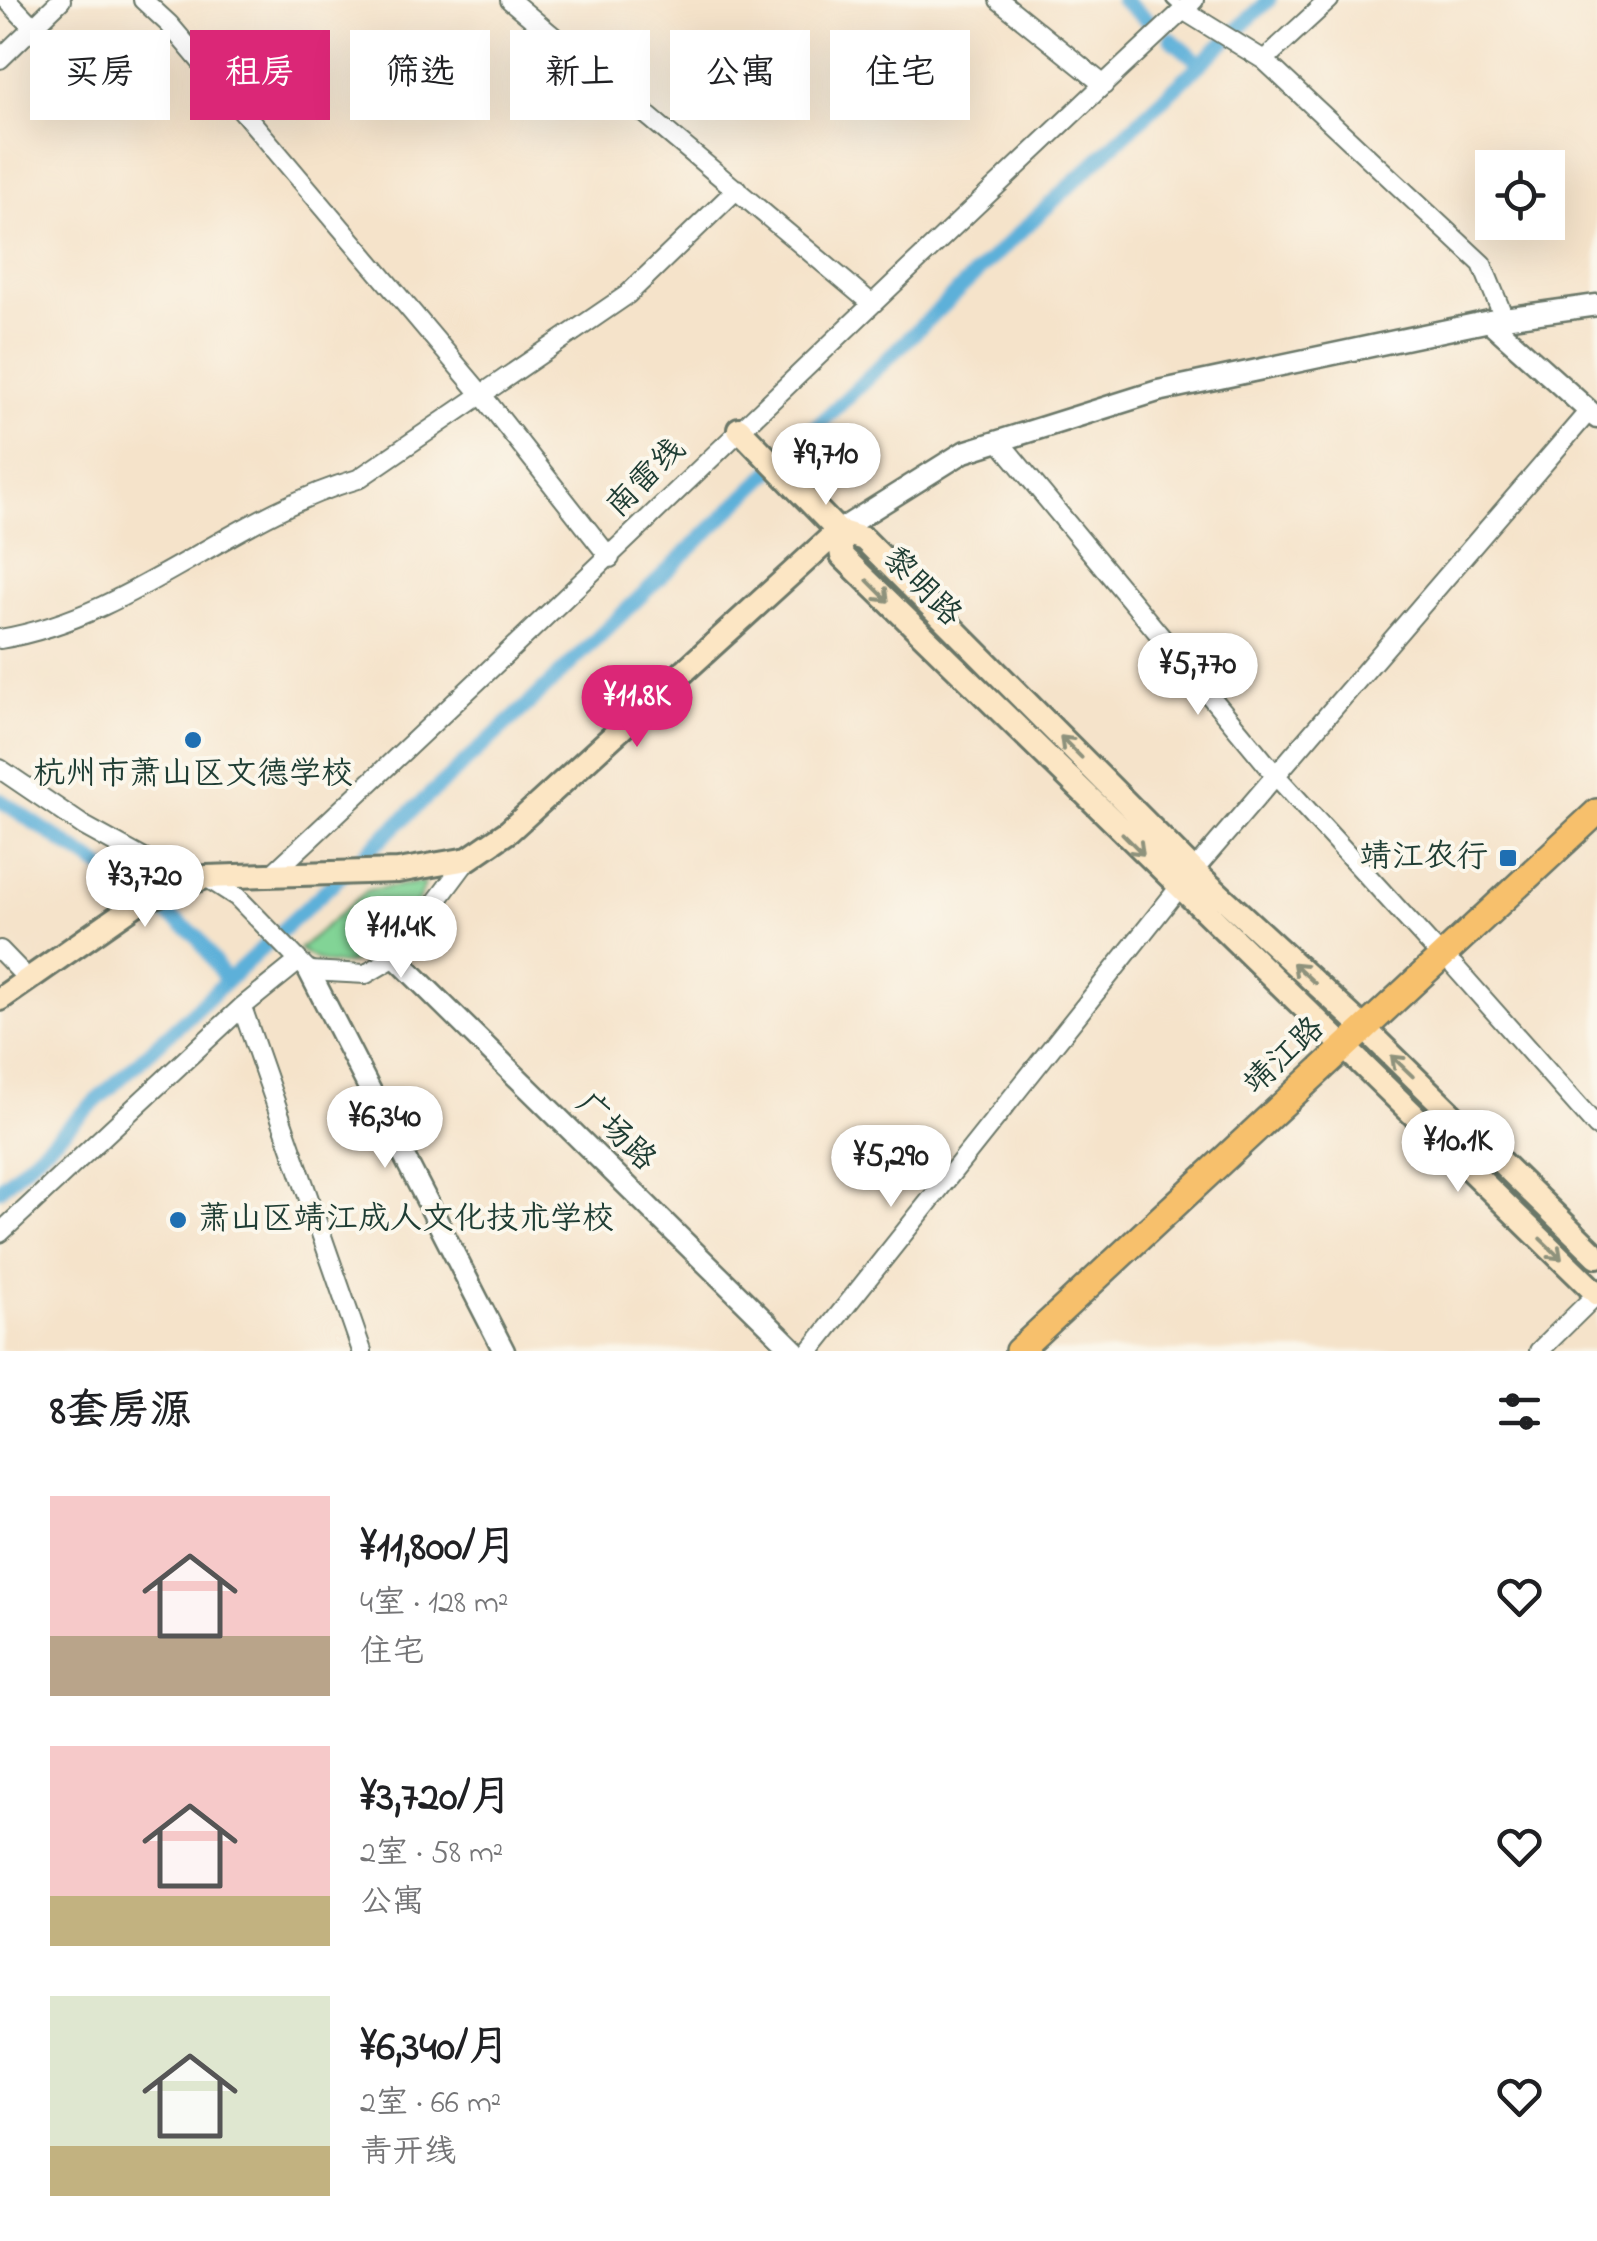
<!DOCTYPE html>
<html lang="zh">
<meta charset="utf-8">
<style>
:root{--surface:#fff;--page:#f2f2f2;--text:#202124;--muted:#757577;--accent:#db2777}
body{margin:0;font-family:"Indie Flower","LXGW WenKai TC",sans-serif;background:var(--page);color:var(--text);height:100vh;display:flex;flex-direction:column;font-size:38px;white-space:nowrap}
*{box-sizing:border-box;margin:0}
p{font-size:32px;color:var(--muted)}
.icon{flex:none;width:55px;height:55px;fill:none;stroke:currentColor;stroke-width:2;stroke-linecap:round;stroke-linejoin:round}
.map{position:relative;height:1351px;overflow:hidden}
.details{display:flex;flex-direction:column;background:var(--surface);flex:1}
.details>*{flex:none}
.guide{position:absolute;left:30px;top:30px;width:1000px;height:90px;display:flex;gap:20px}
.tools{position:absolute;left:1475px;top:150px;display:grid;gap:20px}
.tools a{display:grid;place-items:center;width:90px;height:90px;border-radius:0px;background:var(--surface);box-shadow:0 10px 40px #0002;font-size:50px}
.price{position:absolute;translate:-50% -85px;padding:0 22px;border-radius:35px;background:#fff;color:#222;font-size:32px;line-height:65px;filter:drop-shadow(0 2px 5px #0008)}
.price::after{content:'';position:absolute;left:50%;top:60px;width:30px;height:22px;margin-left:-15px;background:inherit;clip-path:polygon(0 0,100% 0,50% 100%)}
.price.active{background:var(--accent);color:#fff}
ul{padding:0;list-style:none}
li{display:flex;align-items:center;gap:30px;height:250px;padding:0 50px}
li span{display:grid;place-items:center;flex:none;width:280px;height:200px;border-radius:0px;color:#555}
li>.icon{margin-inline-start:auto}
span .icon{width:120px;height:120px;fill:#fffc;stroke-width:1}
li b{font-size:42px}
h2{display:flex;justify-content:space-between;align-items:center;height:120px;padding:0 50px;font-size:42px}
.chip{padding:0 35px;border-radius:0px;background:var(--surface);box-shadow:0 10px 40px #0002;font-size:35px;line-height:90px}
.chip.active{background:var(--accent);color:#fff}
.map>svg:first-child{display:block}
</style>
<div class="map">
<svg width="1597" height="1351" viewBox="0 0 1597 1351">
<rect width="100%" height="100%" fill="#fbf7ec"/>
<filter id="ink" filterUnits="userSpaceOnUse"><feTurbulence type="fractalNoise" baseFrequency=".01" numOctaves="2"/><feDisplacementMap in="SourceGraphic" scale="20" xChannelSelector="R" yChannelSelector="G"/><feConvolveMatrix kernelMatrix="1 2 1 2 8 2 1 2 1" color-interpolation-filters="sRGB"/></filter>
<filter id="wash" filterUnits="userSpaceOnUse"><feTurbulence type="fractalNoise" baseFrequency=".0048" numOctaves="4" result="noise"/><feDisplacementMap in="SourceGraphic" scale="40" xChannelSelector="R" yChannelSelector="G"/><feGaussianBlur stdDeviation="2.25" result="paint"/><feColorMatrix in="noise" values="0 0 0 0 0 0 0 0 0 0 0 0 0 0 0 0 0 1.4 0 .05"/><feComposite in="paint" operator="in"/></filter>
<g filter="url(#wash)">
<rect width="100%" height="100%" fill="#f5e3ca"/>
<path fill="#82d496" stroke="#508865" stroke-width="2.5" d="M425 882C419 913 381 950 351 962 334 969 312 959 299 949L368 890Z"/>
<g fill="none" stroke-linecap="round" stroke-linejoin="round">
<path stroke="#5db0d9" stroke-width="15" d="M1122 0 1151 23
M1171 39 1201 64
M0 800 136 890
M159 908 197 936 226 980
M0 1189 535 698 989 261 1269 0"/>
</g>
</g>
<g filter="url(#ink)">
<g fill="none" stroke-linecap="round" stroke-linejoin="round">
<g stroke="#6a7768" stroke-width="14">
<path id="service" d="M1172 0 1183 10"/>
</g>
<g stroke="#6a7768" stroke-width="22">
<path id="minor" d="M7 0 33 27
M143 0 169 24 482 395 610 558
M510 0 872 304
M999 0 1104 85
M1183 10 1264 60 1482 264 1504 318
M0 59 61 0
M1264 60 1329 0
M999 441 1278 778 1441 956
M0 639C133 617 231 515 358 479L627 295 737 189
M0 769 84 826 164 870 206 877 237 897 309 971 366 974 395 957 468 859
M271 875C582 587 883 289 1194 0
M0 950 29 980
M1454 966 1597 1127
M242 1007 362 1351
M0 1233 242 1007 299 961
M810 1351 1178 889 1589 411
M1539 1351 1597 1294"/>
</g>
<g stroke="#6a7768" stroke-width="25">
<path id="tertiary" d="M1489 321 1597 418
M838 531 964 452 1158 391 1504 318 1597 305
M395 957 795 1351
M309 971 504 1351"/>
</g>
<g stroke="#6a7768" stroke-width="28">
<path id="secondary" d="M0 999 139 902 206 877 398 871 468 859 509 831 838 531 739 429
M1597 1256 1364 1028 1194 871 864 539 838 531 842 556 1597 1294"/>
</g>
<g stroke="#6a7768" stroke-width="30">
<path id="primary" d="M1018 1351 1597 812"/>
</g>
<use href="#service" stroke="#fff" stroke-width="9"/>
<use href="#minor" stroke="#fff" stroke-width="18"/>
<use href="#tertiary" stroke="#fff" stroke-width="20"/>
<use href="#secondary" stroke="#fce6c4" stroke-width="22"/>
<use href="#primary" stroke="#f7c06c" stroke-width="25"/>
</g>
<defs><path id="oneway-shaft" d="M-6 0H5M1.5-3L5.5 0L1.5 3" fill="none" stroke-width="1.6" stroke-linecap="round" stroke-linejoin="round" transform="scale(2.5)"/></defs>
<g stroke="#8e927c">
<use href="#oneway-shaft" transform="translate(878 591) rotate(45)"/>
<use href="#oneway-shaft" transform="translate(1071 747) rotate(-135)"/>
<use href="#oneway-shaft" transform="translate(1133 844) rotate(45)"/>
<use href="#oneway-shaft" transform="translate(1304 973) rotate(-137)"/>
<use href="#oneway-shaft" transform="translate(1402 1066) rotate(-136)"/>
<use href="#oneway-shaft" transform="translate(1551 1249) rotate(44)"/>
</g>
</g>
<g fill="#1f6fb2" stroke="#fbf7ec" stroke-width="4">
<circle cx="193" cy="740" r="10"/>
<rect x="1498" y="848" width="20" height="20" rx="5"/>
<circle cx="178" cy="1220" r="10"/>
</g>
<g text-anchor="middle" dominant-baseline="central" stroke-width="8" stroke-linejoin="round" paint-order="stroke">
<g font-size="32" fill="#1f3d34" stroke="#fbf7ec">
<text transform="translate(647 479) rotate(-45)">南雷线</text>
<text transform="translate(921 588) rotate(45)">黎明路</text>
<text transform="translate(1285 1057) rotate(-43)">靖江路</text>
<text transform="translate(615 1133) rotate(44)">广场路</text>
</g>
<g font-size="32" fill="#1f3d34" stroke="#fbf7ec">
<text x="193" y="775">杭州市萧山区文德学校</text>
<text x="1488" y="858" text-anchor="end">靖江农行</text>
<text x="198" y="1220" text-anchor="start">萧山区靖江成人文化技术学校</text>
</g>
</g>
</svg>
<div class="tools">
<a><svg class="icon" aria-label="locate" viewBox="0 0 24 24"><circle cx="12" cy="12" r="6"/><path d="M12 2v4M12 18v4M2 12h4M18 12h4"/></svg></a>
</div>
<b class="price" style="left:826px;top:508px">¥9,710</b>
<b class="price" style="left:1198px;top:718px">¥5,770</b>
<b class="price active" style="left:637px;top:750px">¥11.8K</b>
<b class="price" style="left:145px;top:930px">¥3,720</b>
<b class="price" style="left:401px;top:981px">¥11.4K</b>
<b class="price" style="left:385px;top:1171px">¥6,340</b>
<b class="price" style="left:1458px;top:1195px">¥10.1K</b>
<b class="price" style="left:891px;top:1210px">¥5,290</b>
<div class="guide">
<a class="chip">买房</a>
<a class="chip active">租房</a>
<a class="chip">筛选</a>
<a class="chip">新上</a>
<a class="chip">公寓</a>
<a class="chip">住宅</a>
</div>
</div>
<section class="details">
<h2>8套房源<svg class="icon" aria-label="filters" viewBox="0 0 24 24"><path d="M4 7h16M4 17h16"/><circle cx="9" cy="7" r="2"/><circle cx="15" cy="17" r="2"/></svg></h2>
<ul>
<li><span style="background:linear-gradient(#f6c9c9 70%,#b9a48a 0)"><svg class="icon" aria-label="home" viewBox="0 0 24 24"><path d="M3 11l9-7 9 7M6 9v11h12V9"/></svg></span><div><b>¥11,800/月</b><p>4室 · 128 m²</p><p>住宅</p></div><svg class="icon" aria-label="heart" viewBox="0 0 24 24"><path d="M12 20l-8-8c-3-5 5-10 8-4 3-6 11-1 8 4z"/></svg></li>
<li><span style="background:linear-gradient(#f6c9c9 75%,#c2b280 0)"><svg class="icon" aria-label="home" viewBox="0 0 24 24"><path d="M3 11l9-7 9 7M6 9v11h12V9"/></svg></span><div><b>¥3,720/月</b><p>2室 · 58 m²</p><p>公寓</p></div><svg class="icon" aria-label="heart" viewBox="0 0 24 24"><path d="M12 20l-8-8c-3-5 5-10 8-4 3-6 11-1 8 4z"/></svg></li>
<li><span style="background:linear-gradient(#dfe7d0 75%,#c2b280 0)"><svg class="icon" aria-label="home" viewBox="0 0 24 24"><path d="M3 11l9-7 9 7M6 9v11h12V9"/></svg></span><div><b>¥6,340/月</b><p>2室 · 66 m²</p><p>青开线</p></div><svg class="icon" aria-label="heart" viewBox="0 0 24 24"><path d="M12 20l-8-8c-3-5 5-10 8-4 3-6 11-1 8 4z"/></svg></li>
</ul>
</section>
